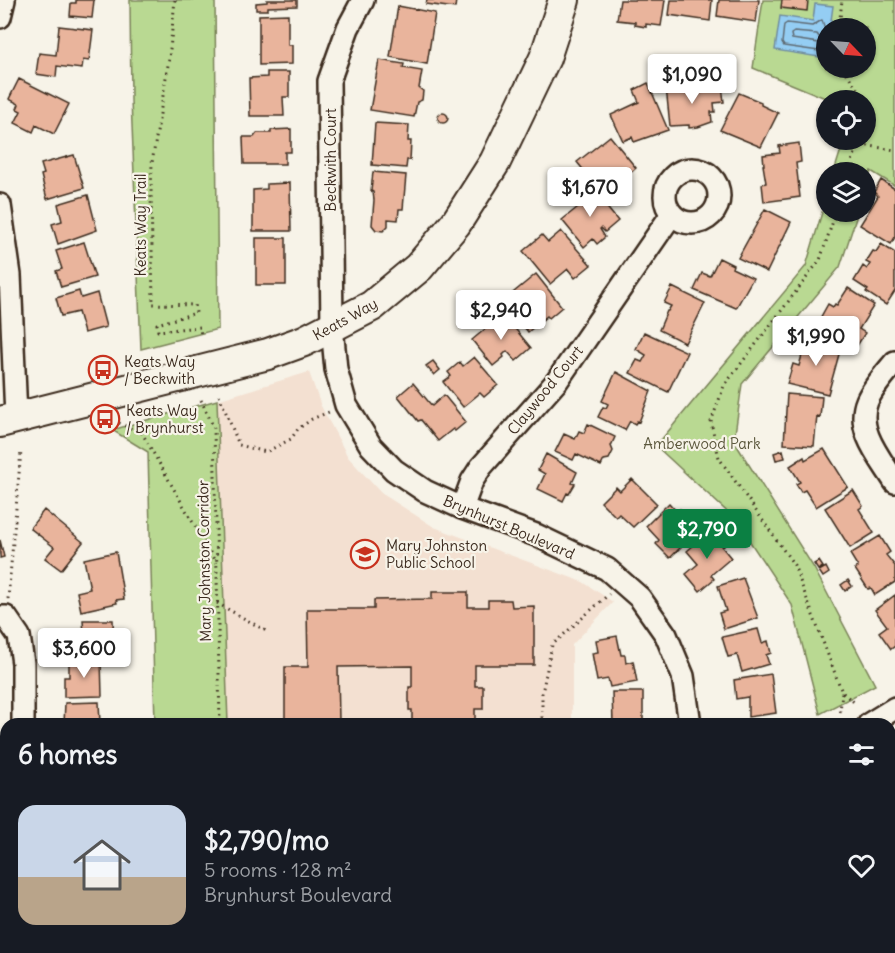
<!DOCTYPE html>
<meta charset="utf-8">
<style>
:root{--surface:#171b24;--page:#20242c;--text:#f1f3f6;--muted:#9ea1a6;--accent:#0b8043}
body{margin:0;font-family:Delius,sans-serif;background:var(--page);color:var(--text);height:100vh;display:flex;flex-direction:column;font-size:22px;white-space:nowrap}
*{box-sizing:border-box;margin:0}
p{font-size:20px;color:var(--muted)}
.icon{flex:none;width:33px;height:33px;fill:none;stroke:currentColor;stroke-width:2;stroke-linecap:round;stroke-linejoin:round}
.map{position:relative;flex:1;overflow:hidden}
.details{position:absolute;left:0px;top:718px;width:896px;height:236px;display:flex;flex-direction:column;background:var(--surface);border-radius:18px 18px 0 0;box-shadow:0 2px 4px #0004}
.details>*{flex:none}
.needle{width:39px;rotate:115deg}
.controls{position:absolute;left:816px;top:18px;display:grid;gap:12px}
.controls a{display:grid;place-items:center;width:60px;height:60px;border-radius:50%;background:var(--surface);box-shadow:0 2px 4px #0004;font-size:30px}
.price{position:absolute;translate:-50% -51px;padding:0 14px;border-radius:6px;background:#fff;color:#222;font-size:20px;line-height:39px;filter:drop-shadow(0 2px 3px #0008)}
.price::after{content:'';position:absolute;left:50%;top:36px;width:18px;height:14px;margin-left:-9px;background:inherit;clip-path:polygon(0 0,100% 0,50% 100%)}
.price.selected{background:var(--accent);color:#fff}
ul{padding:0;list-style:none}
li{display:flex;align-items:center;gap:18px;height:150px;padding:0 18px}
li span{display:grid;place-items:center;flex:none;width:168px;height:120px;border-radius:18px;color:#555}
li>.icon{margin-inline-start:auto}
span .icon{width:72px;height:72px;fill:#fffc;stroke-width:1}
li b{font-size:26px}
h2{display:flex;justify-content:space-between;align-items:center;height:72px;padding:0 18px;font-size:26px}
.map>svg:first-child{display:block}
</style>
<div class="map">
<svg width="895" height="953" viewBox="0 0 895 953">
<rect width="100%" height="100%" fill="#f7f3e8"/>
<filter id="ink" filterUnits="userSpaceOnUse"><feTurbulence type="fractalNoise" baseFrequency=".0167" numOctaves="2"/><feDisplacementMap in="SourceGraphic" scale="12" xChannelSelector="R" yChannelSelector="G"/><feConvolveMatrix kernelMatrix="1 2 1 2 8 2 1 2 1" color-interpolation-filters="sRGB"/></filter>
<g filter="url(#ink)">
<path fill="#f3e0d1" d="M309 372 321 406 348 457 381 493 434 527 583 582 613 602 572 645V724H228L217 400Z
M236 948H569L567 953H236Z"/>
<path fill="#b9d992" stroke="#7a8258" stroke-width="1.5" fill-rule="evenodd" d="M130 0H215L218 329 141 349 131 100Z
M763 0H895V186L871 171 866 187V172H834L844 140H866V100H830L753 68ZM826 28H866V68H826Z
M826 199V212H858L840 267 742 384 734 441 814 568 875 685 820 714 792 605 735 519 656 446 806 266Z
M217 400 228 724H155L148 452 112 430Z
M890 841 895 857V953H856L859 948H890Z
M161 948H236V953H161Z"/>
<path fill="#94cdf3" stroke="#708c9e" stroke-width="1.5" d="M815 4 833 6 830 28H826L825 58 775 50 780 16 813 21Z"/>
<g fill="none" stroke-linecap="round" stroke-linejoin="round">
<path stroke="#5f6b73" stroke-width="1.5" d="M794 32 817 34 822 41 819 43 792 39 791 34Z
M826 33 822 20 812 26 787 23 784 25 782 43 784 46 826 52"/>
</g>
<path fill="#e9b49c" stroke="#3b2a1e" stroke-width="1.5" d="M76 0H94L92 18 70 16 71 3H76Z
M267 0H297V6L268 7V10H256V3L267 2Z
M427 0H456L455 8 426 4Z
M620 0H665L661 26 646 24V27L635 25V22L617 20Z
M671 0H712L710 21 669 15Z
M719 0H759L756 22 717 16Z
M782 0H808L807 11 781 8Z
M398 6 435 13 427 64 390 57Z
M288 14V45H292V64L259 65V15Z
M59 26 93 30 89 61 83 60 82 69 57 66 56 77 36 74 39 53 56 55Z
M379 60 404 64 403 68 422 71 419 88 423 91 422 100 417 102 414 117 370 110Z
M267 72H289V97H283L284 116H250L249 78 267 77Z
M19 79 69 104 54 134 36 125 33 132 15 123 21 111 17 109 19 104 9 99Z
M648 83 668 130 634 142 632 137 623 141 611 115 639 102 634 90Z
M686 85 687 90 722 86 724 102 714 103 715 112H711L712 122 698 127 689 128V125L670 126 666 87Z
M739 93 761 102V105L778 113 761 147 720 130Z
M438 118a5 5 0 1 1 10 0a5 5 0 1 1-10 0Z
M375 123 409 125 408 141H411L410 160H407L406 168 372 165Z
M291 129V152H285V164H244L243 137H254L257 133H271V130Z
M610 136 636 168 625 178 622 173 614 180 621 188 607 199 577 162Z
M799 143 801 162 796 163 800 197 764 202 762 184 766 183 763 165H764L763 155 780 153 779 146Z
M74 155 84 188 47 199 41 175 44 174 41 164Z
M373 172 406 175 403 209H399L398 220 388 219V226L383 231 376 230 372 225 374 200 373 192 371 191Z
M881 180 895 189V237L891 244 860 225 878 196 874 192Z
M290 183 291 231H253V190L267 189V184Z
M587 183 618 221 605 232 601 228 600 229 605 237 597 244 593 239 584 247 562 220 583 203 575 193Z
M88 195 97 230 58 244 52 224 62 221 58 204Z
M765 209 791 222 767 272 738 258Z
M561 231 591 265 575 278 568 269 550 284 523 251 542 235 548 242Z
M256 238H286V285H256Z
M84 242 95 277 61 287 56 271 62 269 56 251Z
M881 244 895 253V291L886 305 866 292 868 290 854 281 863 266 867 269 870 264 866 262 873 251 876 252Z
M719 258 733 265 732 268 753 278 736 308 694 290 702 273 710 276Z
M536 274 562 307 549 318 547 316 528 332 503 301Z
M672 287 705 303 685 343 659 330 667 311H668L671 306 664 303Z
M848 288 874 305 859 329 865 333 855 349 835 337 837 335 818 322 828 304 833 307 835 304 837 305Z
M79 291 81 298 97 293 106 327 84 333 78 312 61 316 56 298Z
M503 314 531 348 516 361 507 351 503 355 504 357 493 366 472 340Z
M644 332 687 352 668 392 630 373 637 360 642 362 646 355 636 349Z
M807 337 841 347 828 394 787 384 793 364 799 366Z
M474 357 498 385 484 397 480 393 463 407 443 382 451 376 448 372 460 362 463 366Z
M433 361 440 370 434 375 426 366Z
M616 372 651 391 639 422 637 421 635 424 630 421 625 430 598 417 603 407 606 408 608 404 602 401Z
M413 383 432 406 444 395 466 422 455 431 453 429 438 441 421 420 418 421 398 396Z
M787 394 822 397 820 417 817 416 814 446 784 444Z
M588 424 615 437 611 446 613 451 609 459 604 460 601 466 576 454 573 460 555 452 564 434 575 439 579 431 584 433Z
M824 449 848 487 816 507 805 490 801 492 796 484 800 482 790 466 804 457 805 460Z
M783 450 785 458 776 460 774 453Z
M546 454 577 472 572 483 575 484 569 494 567 493 563 501 538 489 545 474 538 470Z
M632 479 657 504 633 527 619 514 616 517 601 502 616 487 620 491Z
M853 490 863 506 859 509 874 533 850 548 825 508Z
M669 503 677 512 680 509 687 517 685 520 696 532 670 558 656 544 659 540 646 526Z
M44 510 83 542 61 570 45 558 54 547 30 528Z
M709 532 724 546 722 547 731 558 711 575 714 579 700 591 686 574 698 564 687 551Z
M880 536 890 552 886 555 895 566V582L875 595 871 588 868 589 855 569 858 567 850 554Z
M0 540 4 557 0 558Z
M116 552 124 599 116 600 117 603 81 611 77 592 90 589 84 559Z
M819 561 823 567 818 570 814 564Z
M826 567 829 573 823 577 819 571Z
M743 578 758 618 724 629 719 613 726 611 718 586Z
M848 580 852 586 845 591 841 585Z
M432 592H468V607H488V600H511L512 607 534 606V665H475V686H483V709H475V724H412V710H409V687H412V666L338 667 339 722H285V667H308L307 609H374V600L432 599Z
M895 595V646L891 649 879 632 887 626 875 610Z
M83 620H113L114 653 74 654V635H84Z
M758 629 762 643 768 641 771 653 766 655 769 664 742 672 737 655 728 657 722 637Z
M617 636 621 655H625L626 663 633 661 637 682 610 687 608 679 597 681 592 653 598 652 596 640Z
M101 659 102 696 64 697V677H69V660Z
M771 674 776 713 748 717V697L736 699 734 680Z
M612 692H643V722L645 724H613Z
M99 702 100 724H64L65 703Z
M895 779V817L894 818 890 811V782Z
M67 948H109V953H67Z
M603 948H641V953H598H603Z
M759 949H797V953H759Z"/>
<g fill="none" stroke-linecap="round" stroke-linejoin="round">
<g stroke="#3b2a1e" stroke-width="26">
<path id="street" d="M363 0 348 28 329 81 332 327 336 369 346 405 371 446 394 470 425 491 462 508 536 535 607 569 640 598 666 635 683 676 690 724
M0 17 4 0
M665 196a27 27 0 1 1 54 0a27 27 0 1 1-54 0Z
M0 205 10 275 16 417
M895 362C885 374 873 387 867 401 855 430 881 459 895 482
M462 508 472 481 481 467 557 381 672 214
M0 617H6L19 636 23 663V724
M869 724 895 708
M22 953V948
M686 953V948"/>
</g>
<g stroke="#3b2a1e" stroke-width="34">
<path id="secondary" d="M0 422 268 354 304 341 372 306 419 267 456 223 495 162 545 58 564 0"/>
</g>
<path stroke="#3b2a1e" stroke-width="3" stroke-dasharray="1.5 4.5" stroke-linecap="butt" d="M175 0 169 59 152 163 151 193 153 304 195 305 196 313 157 324 158 331 200 327 201 336
M839 28 842 0
M843 68 865 100
M866 102 869 108 866 132
M863 145 864 140
M848 172 856 151 863 145 895 150
M836 212 820 260 724 386 711 422 719 458 794 565 842 692 856 704
M219 395 239 445 266 452 291 439 298 429 312 419 329 412
M201 400 214 428 220 724
M119 423 142 433 216 563
M8 599 21 451
M217 603 268 632
M840 712 842 692
M542 724V693L552 645 609 594
M890 875 895 890
M890 907 895 890
M224 948V953
M543 948V953
M875 953 876 948"/>
<use href="#street" stroke="#f7f3e8" stroke-width="21"/>
<use href="#secondary" stroke="#f7f3e8" stroke-width="30"/>
</g>
</g>
<defs>
<g id="bus-ring" transform="scale(1.5)"><circle r="9.5" fill="#f7f3e8" stroke="#c8321e" stroke-width="1.5"/><path d="M-5-6H5V4H4V6H2V4H-2V6H-4V4H-5ZM-3.5-4V0h7V-4ZM-3.5 1.2v1.5H-2V1.2ZM2 1.2v1.5H3.5V1.2Z" fill="#c8321e"/></g>
<g id="school-ring" transform="scale(1.5)"><circle r="9.5" fill="#f7f3e8" stroke="#c8321e" stroke-width="1.5"/><path d="M0-5L7-2L0 1L-7-2ZM-4 1L0 2.5L4 1V4Q0 6-4 4Z" fill="#c8321e"/></g>
</defs>
<g fill-rule="evenodd">
<use href="#bus-ring" x="103" y="370"/>
<use href="#bus-ring" x="105" y="419"/>
<use href="#school-ring" x="365" y="554"/>
</g>
<g text-anchor="middle" dominant-baseline="central" stroke-width="4.5" stroke-linejoin="round" paint-order="stroke">
<g font-size="15" fill="#3b2a1e" stroke="#f7f3e8">
<text transform="translate(330 160) rotate(-90)">Beckwith Court</text>
<text transform="translate(140 225) rotate(-90)">Keats Way Trail</text>
<text transform="translate(345 319) rotate(-29)">Keats Way</text>
<text transform="translate(545 390) rotate(-51)">Claywood Court</text>
<text transform="translate(509 527) rotate(23)">Brynhurst Boulevard</text>
<text transform="translate(204 561) rotate(-91)">Mary Johnston Corridor</text>
</g>
<g font-size="15" fill="#3b2a1e" stroke="#f7f3e8" text-anchor="start">
<text x="124" y="361">Keats Way<tspan x="124" dy="17">/ Beckwith</tspan></text>
<text x="126" y="410">Keats Way<tspan x="126" dy="17">/ Brynhurst</tspan></text>
<text x="386" y="545">Mary Johnston<tspan x="386" dy="17">Public School</tspan></text>
</g>
<g font-size="15" fill="#5a563b" stroke="#f7f3e8">
<text x="702" y="443">Amberwood Park</text>
</g>
</g>
</svg>
<div class="controls">
<a><svg class="needle" viewBox="-14 -14 28 28"><path d="M0-13l5 13h-10z" fill="#e53935"/><path d="M0 13l5-13h-10z" fill="#9ea1a6"/></svg></a>
<a><svg class="icon" aria-label="locate" viewBox="0 0 24 24"><circle cx="12" cy="12" r="6"/><path d="M12 2v4M12 18v4M2 12h4M18 12h4"/></svg></a>
<a><svg class="icon" aria-label="layers" viewBox="0 0 24 24"><path d="M12 4l9 5-9 5-9-5zM3 14l9 5 9-5"/></svg></a>
</div>
<b class="price" style="left:692px;top:105px">$1,090</b>
<b class="price" style="left:590px;top:218px">$1,670</b>
<b class="price" style="left:501px;top:341px">$2,940</b>
<b class="price" style="left:816px;top:367px">$1,990</b>
<b class="price selected" style="left:707px;top:560px">$2,790</b>
<b class="price" style="left:84px;top:679px">$3,600</b>
<section class="details">
<h2>6 homes<svg class="icon" aria-label="filters" viewBox="0 0 24 24"><path d="M4 7h16M4 17h16"/><circle cx="9" cy="7" r="2"/><circle cx="15" cy="17" r="2"/></svg></h2>
<ul>
<li><span style="background:linear-gradient(#c9d6e8 60%,#b9a48a 0)"><svg class="icon" aria-label="home" viewBox="0 0 24 24"><path d="M3 11l9-7 9 7M6 9v11h12V9"/></svg></span><div><b>$2,790/mo</b><p>5 rooms · 128 m²</p><p>Brynhurst Boulevard</p></div><svg class="icon" aria-label="heart" viewBox="0 0 24 24"><path d="M12 20l-8-8c-3-5 5-10 8-4 3-6 11-1 8 4z"/></svg></li>
</ul>
</section>
</div>
